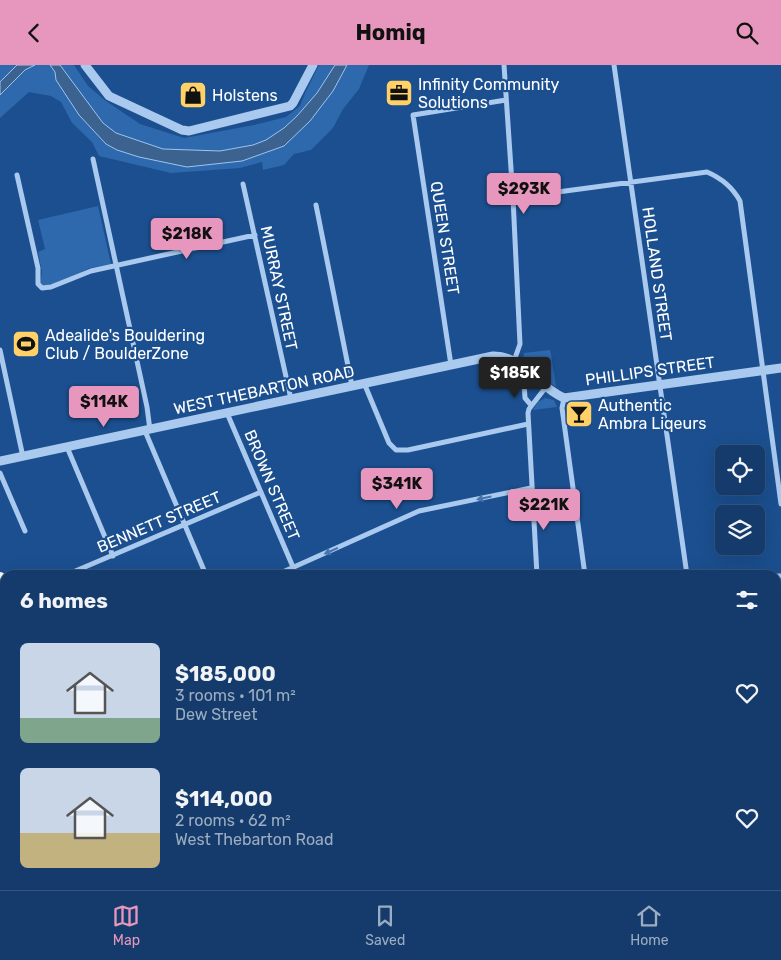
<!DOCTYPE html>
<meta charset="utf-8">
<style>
:root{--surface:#143b6b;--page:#214673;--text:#f1f3f6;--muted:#9dadc1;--line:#33557e;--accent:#e797bd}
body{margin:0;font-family:Rubik,sans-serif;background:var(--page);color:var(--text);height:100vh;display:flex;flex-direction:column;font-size:19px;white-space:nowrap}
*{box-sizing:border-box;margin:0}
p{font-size:16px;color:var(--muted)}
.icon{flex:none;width:28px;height:28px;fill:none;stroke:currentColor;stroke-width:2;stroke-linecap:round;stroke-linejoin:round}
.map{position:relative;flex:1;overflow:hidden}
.panel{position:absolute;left:0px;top:505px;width:781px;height:320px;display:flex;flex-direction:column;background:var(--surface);border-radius:15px 15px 0 0;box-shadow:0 5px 20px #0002,0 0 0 1px var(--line)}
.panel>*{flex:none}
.controls{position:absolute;left:715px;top:380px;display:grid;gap:10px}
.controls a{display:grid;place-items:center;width:50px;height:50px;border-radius:8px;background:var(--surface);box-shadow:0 5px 20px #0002,0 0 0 1px var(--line);font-size:25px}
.price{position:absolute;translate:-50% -42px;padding:0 11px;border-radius:5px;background:var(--accent);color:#111;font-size:16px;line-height:32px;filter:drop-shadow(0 1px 2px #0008)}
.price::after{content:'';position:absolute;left:50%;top:30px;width:15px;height:11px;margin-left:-8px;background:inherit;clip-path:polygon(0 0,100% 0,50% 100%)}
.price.active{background:#222;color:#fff}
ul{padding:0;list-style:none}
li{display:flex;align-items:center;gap:15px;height:125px;padding:0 20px}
li span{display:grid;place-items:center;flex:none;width:140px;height:100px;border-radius:8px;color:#555}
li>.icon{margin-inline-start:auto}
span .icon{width:60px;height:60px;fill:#fffc;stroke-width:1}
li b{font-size:21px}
h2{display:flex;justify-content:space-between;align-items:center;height:60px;padding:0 20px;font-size:21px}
header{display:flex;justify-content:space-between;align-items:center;height:65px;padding:0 20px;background:var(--accent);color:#111;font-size:22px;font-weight:700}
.tab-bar{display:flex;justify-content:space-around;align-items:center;height:70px;border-top:1px solid var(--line);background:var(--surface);font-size:14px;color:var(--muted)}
.tab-bar a{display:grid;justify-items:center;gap:2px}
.tab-bar .active{color:var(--accent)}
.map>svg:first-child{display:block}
</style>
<header><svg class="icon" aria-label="back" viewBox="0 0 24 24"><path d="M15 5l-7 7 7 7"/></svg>Homiq<svg class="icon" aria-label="search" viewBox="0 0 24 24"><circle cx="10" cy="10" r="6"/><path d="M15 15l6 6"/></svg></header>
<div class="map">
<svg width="781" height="825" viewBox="0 0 781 825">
<rect width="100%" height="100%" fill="#1b4f8f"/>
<path fill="#2e69ad" d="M0 0H74L88 21 106 36 140 59 184 73 254 60 286 52 300 41 306 26 319 0H369L359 24 343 44 333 63 311 85 294 89 284 100 263 105 262 97 240 103 171 108 99 91 92 77 72 58 61 37 51 31 29 27 0 53Z
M98 141 111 199 90 203 54 219 42 221 40 219 42 207 38 187 45 184 38 155Z
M550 285 551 289 556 322 529 302 523 294 524 288Z
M545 333 554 335 557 342 533 345 538 337Z"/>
<path fill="#3c6290" stroke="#9cc4f0" d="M17 0H35L25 5 0 30V17Z
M50 0H60L103 58 116 68 163 84 220 86 253 80 266 75 284 63 297 51 317 28 335 0H347L333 26 310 56 284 81 242 96 187 102 139 92 117 85 106 79 79 50 56 15 55 7Z"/>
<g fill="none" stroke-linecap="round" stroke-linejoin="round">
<path stroke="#a9c9ee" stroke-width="5" d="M504 0 513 133 520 279 514 296
M614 0 687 510
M93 94 147 342 150 365
M17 110 38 203V219L42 223 51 222 91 206 255 170
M243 119 291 334
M513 133 707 107C721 113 733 123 740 136L781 439
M316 140 352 321
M0 285 23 392
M451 300 413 50 506 35
M364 318 389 378 396 385H408L528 359
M524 318 525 333 531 340
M564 333 562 343 585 510
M227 348 293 502
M145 366 206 510
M67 382 113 491
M0 408 25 466
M66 510 261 427
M276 510 419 446 531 423
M528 510 537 506
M537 510 528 348 529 344 546 322
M776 511H781
M776 695 781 694
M0 757 5 755
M776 766H781
M0 803 5 814
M7 820 10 825
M311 820 312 825
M391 820V825
M562 820 563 825
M740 820V825
M141 825 153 820"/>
<path stroke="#a9c9ee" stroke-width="9" d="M85 0 109 31 182 65 189 66 290 41 293 38 313 0
M0 396 493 291C522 290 539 323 564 333L781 303"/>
<path stroke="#f8faff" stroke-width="12" d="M0 513 5 525
M0 618 5 623
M123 820 125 825"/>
</g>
<defs><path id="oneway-solid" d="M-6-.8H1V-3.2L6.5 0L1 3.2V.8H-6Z" transform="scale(1.25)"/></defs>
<g fill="#4674ac">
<use href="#oneway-solid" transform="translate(484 433) rotate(168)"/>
<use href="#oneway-solid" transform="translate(331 486) rotate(156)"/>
</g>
<defs>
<g id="office-square" transform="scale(1.4375)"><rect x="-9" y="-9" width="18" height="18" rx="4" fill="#ffd166" stroke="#1b4f8f"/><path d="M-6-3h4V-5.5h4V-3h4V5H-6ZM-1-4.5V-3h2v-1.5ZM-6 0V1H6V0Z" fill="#111"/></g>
<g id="shop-square" transform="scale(1.4375)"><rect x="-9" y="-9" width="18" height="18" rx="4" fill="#ffd166" stroke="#1b4f8f"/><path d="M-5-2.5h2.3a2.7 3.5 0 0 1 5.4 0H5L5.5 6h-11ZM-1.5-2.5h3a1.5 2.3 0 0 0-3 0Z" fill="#111"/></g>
<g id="stadium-square" transform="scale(1.4375)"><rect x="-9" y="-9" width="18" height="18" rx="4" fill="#ffd166" stroke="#1b4f8f"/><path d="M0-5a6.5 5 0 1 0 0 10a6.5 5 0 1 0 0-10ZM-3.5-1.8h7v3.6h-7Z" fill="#111"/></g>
<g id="bar-square" transform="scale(1.4375)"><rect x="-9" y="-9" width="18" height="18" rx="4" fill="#ffd166" stroke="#1b4f8f"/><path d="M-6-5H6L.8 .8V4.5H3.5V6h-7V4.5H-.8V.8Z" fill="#111"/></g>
</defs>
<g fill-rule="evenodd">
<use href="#office-square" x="399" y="28"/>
<use href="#shop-square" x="193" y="30"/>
<use href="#stadium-square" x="26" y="279"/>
<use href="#bar-square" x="579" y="349"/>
</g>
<g text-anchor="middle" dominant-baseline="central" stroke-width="4.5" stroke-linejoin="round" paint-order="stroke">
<g font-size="16" fill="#fff" stroke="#1b4f8f" text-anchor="start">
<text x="418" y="19">Infinity Community<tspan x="418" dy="18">Solutions</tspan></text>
<text x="212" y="30">Holstens</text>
<text x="45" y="270">Adealide's Bouldering<tspan x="45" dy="18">Club / BoulderZone</tspan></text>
<text x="598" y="340">Authentic<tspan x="598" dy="18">Ambra Liqeurs</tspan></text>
</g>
<g font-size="16" fill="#fff" stroke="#1b4f8f">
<text transform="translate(445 173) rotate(81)">QUEEN STREET</text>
<text transform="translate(657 209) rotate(82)">HOLLAND STREET</text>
<text transform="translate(279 223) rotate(78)">MURRAY STREET</text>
<text transform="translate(650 306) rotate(-8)">PHILLIPS STREET</text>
<text transform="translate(264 325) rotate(-12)">WEST THEBARTON ROAD</text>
<text transform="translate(272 420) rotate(67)">BROWN STREET</text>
<text transform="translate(159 457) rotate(-23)">BENNETT STREET</text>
</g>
</g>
</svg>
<div class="controls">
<a><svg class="icon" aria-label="locate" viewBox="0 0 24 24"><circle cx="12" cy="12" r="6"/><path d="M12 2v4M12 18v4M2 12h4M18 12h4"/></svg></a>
<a><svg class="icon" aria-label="layers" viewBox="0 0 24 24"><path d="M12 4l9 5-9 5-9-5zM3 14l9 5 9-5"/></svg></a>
</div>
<b class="price" style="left:524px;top:150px">$293K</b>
<b class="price" style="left:187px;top:195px">$218K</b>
<b class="price active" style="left:515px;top:334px">$185K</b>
<b class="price" style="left:104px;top:363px">$114K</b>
<b class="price" style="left:397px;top:445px">$341K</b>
<b class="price" style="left:544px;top:466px">$221K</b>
<section class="panel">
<h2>6 homes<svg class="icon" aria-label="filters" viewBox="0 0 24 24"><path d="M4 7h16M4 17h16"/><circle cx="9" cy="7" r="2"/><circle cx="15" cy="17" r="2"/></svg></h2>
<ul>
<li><span style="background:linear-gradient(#c9d6e8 75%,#7fa58c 0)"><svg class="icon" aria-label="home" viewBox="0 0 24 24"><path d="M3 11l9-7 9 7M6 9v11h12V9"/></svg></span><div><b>$185,000</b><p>3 rooms · 101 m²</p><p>Dew Street</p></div><svg class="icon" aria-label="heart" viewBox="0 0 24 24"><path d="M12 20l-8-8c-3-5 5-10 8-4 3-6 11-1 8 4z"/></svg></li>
<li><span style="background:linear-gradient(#c9d6e8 65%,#c2b280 0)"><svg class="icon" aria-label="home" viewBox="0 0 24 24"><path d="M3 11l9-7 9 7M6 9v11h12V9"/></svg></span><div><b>$114,000</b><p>2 rooms · 62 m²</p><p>West Thebarton Road</p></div><svg class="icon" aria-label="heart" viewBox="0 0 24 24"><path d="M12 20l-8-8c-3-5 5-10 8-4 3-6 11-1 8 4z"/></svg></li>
</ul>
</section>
</div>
<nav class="tab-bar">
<a class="active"><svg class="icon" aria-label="map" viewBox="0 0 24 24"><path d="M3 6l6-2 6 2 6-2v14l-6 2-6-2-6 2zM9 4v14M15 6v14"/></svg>Map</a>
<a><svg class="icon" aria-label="saved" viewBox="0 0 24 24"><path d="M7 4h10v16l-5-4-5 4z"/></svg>Saved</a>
<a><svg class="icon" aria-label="home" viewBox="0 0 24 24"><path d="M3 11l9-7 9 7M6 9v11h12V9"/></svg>Home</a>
</nav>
